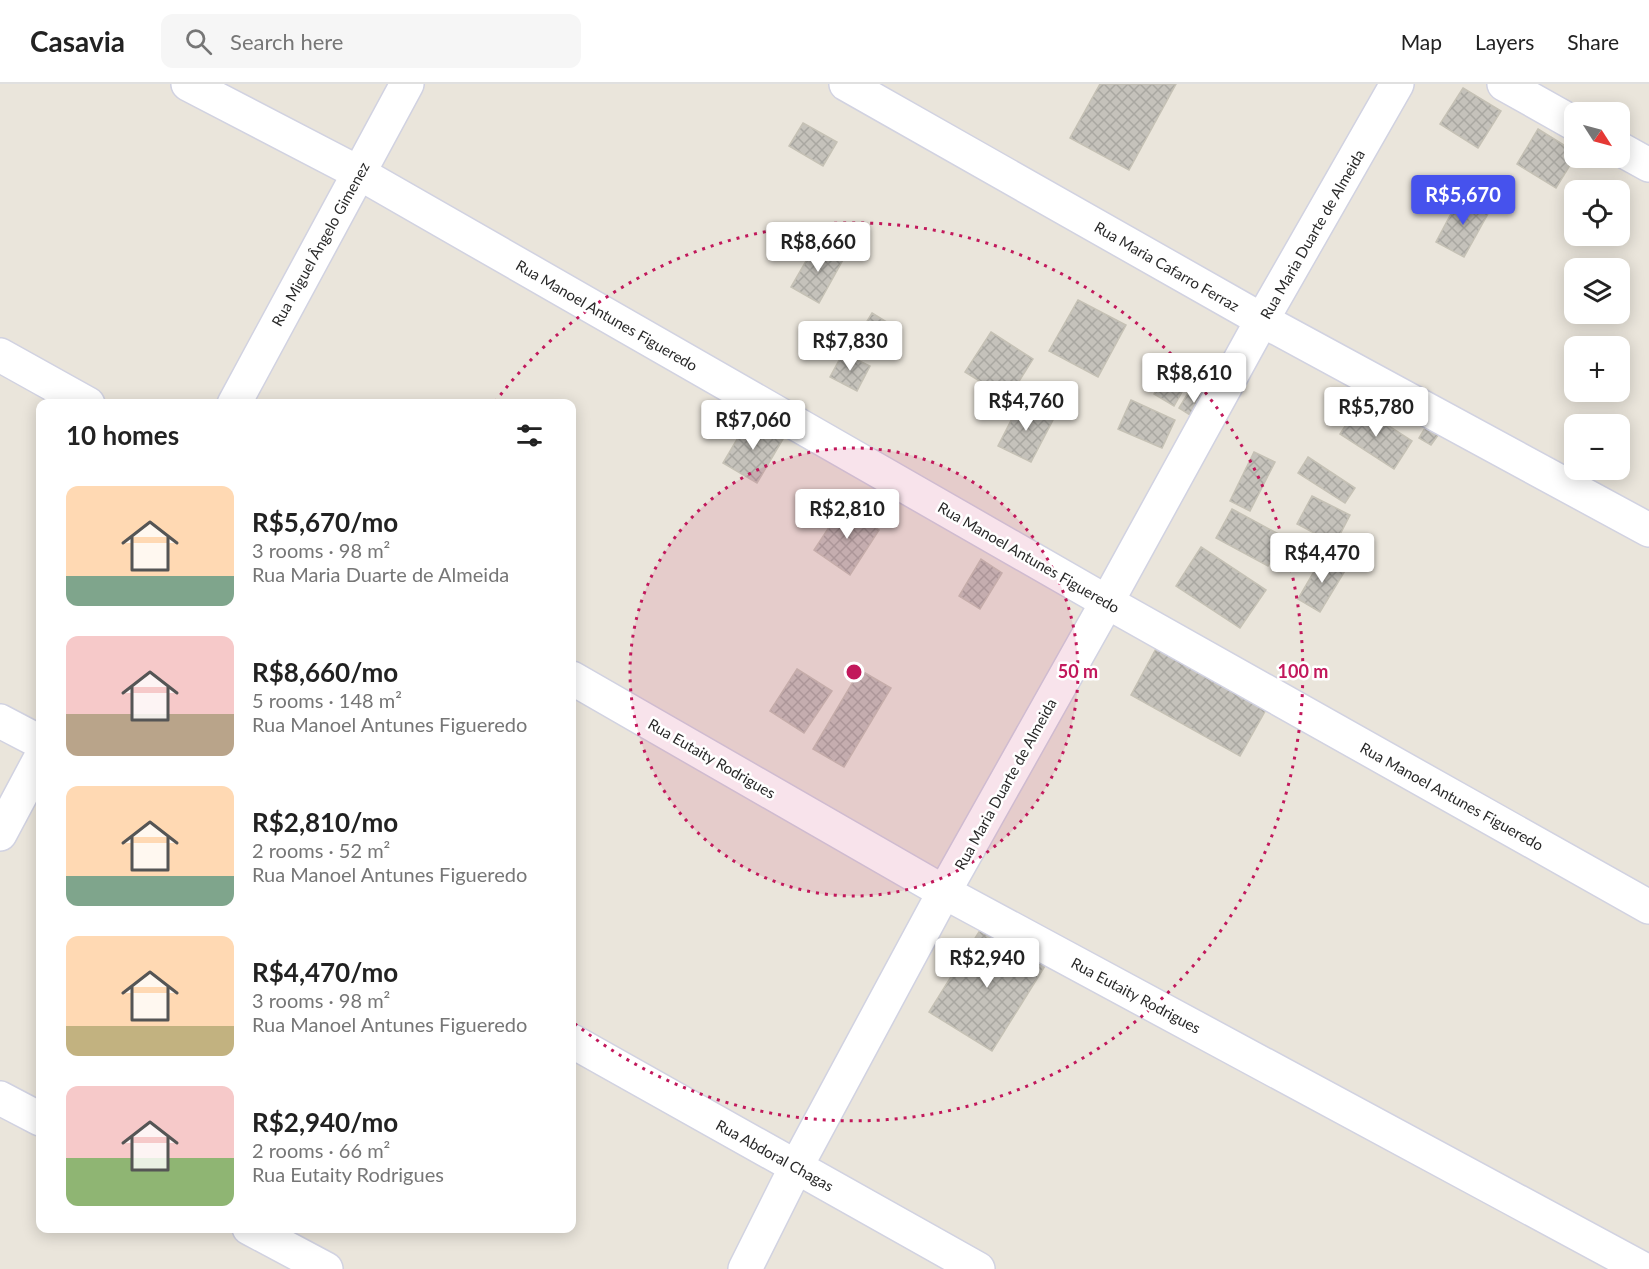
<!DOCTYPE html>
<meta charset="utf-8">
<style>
:root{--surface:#fff;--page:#f6f6f6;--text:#222;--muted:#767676;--line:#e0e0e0;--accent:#4652ed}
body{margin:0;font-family:Lato,sans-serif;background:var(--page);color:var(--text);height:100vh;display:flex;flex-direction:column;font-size:22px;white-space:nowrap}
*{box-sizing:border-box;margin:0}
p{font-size:20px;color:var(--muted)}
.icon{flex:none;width:33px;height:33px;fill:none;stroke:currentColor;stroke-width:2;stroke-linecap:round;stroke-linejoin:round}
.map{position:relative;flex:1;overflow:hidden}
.panel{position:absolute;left:36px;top:315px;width:540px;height:834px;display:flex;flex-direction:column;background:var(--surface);border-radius:12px;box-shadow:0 3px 15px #0003}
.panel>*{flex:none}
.needle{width:39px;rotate:126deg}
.tools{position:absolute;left:1564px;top:18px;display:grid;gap:12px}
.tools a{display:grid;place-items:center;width:66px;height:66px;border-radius:12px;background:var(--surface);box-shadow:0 3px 15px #0003;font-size:30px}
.price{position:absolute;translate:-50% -51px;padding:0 14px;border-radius:6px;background:#fff;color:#222;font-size:20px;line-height:39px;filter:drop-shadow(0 2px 3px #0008)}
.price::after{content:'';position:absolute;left:50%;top:36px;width:18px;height:14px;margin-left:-9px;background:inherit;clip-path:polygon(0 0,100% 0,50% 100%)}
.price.current{background:var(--accent);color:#fff}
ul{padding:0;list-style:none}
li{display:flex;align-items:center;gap:18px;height:150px;padding:0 30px}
li span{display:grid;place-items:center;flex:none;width:168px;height:120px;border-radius:12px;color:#555}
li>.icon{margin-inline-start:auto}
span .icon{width:72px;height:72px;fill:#fffc;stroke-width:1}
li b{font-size:26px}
h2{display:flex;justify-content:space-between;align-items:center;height:72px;padding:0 30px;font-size:26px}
header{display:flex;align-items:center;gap:36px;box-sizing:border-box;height:84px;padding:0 30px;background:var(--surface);border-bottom:2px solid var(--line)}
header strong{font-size:28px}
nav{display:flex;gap:33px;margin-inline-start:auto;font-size:21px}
.search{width:420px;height:54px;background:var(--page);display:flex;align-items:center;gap:15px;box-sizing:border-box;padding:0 21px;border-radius:12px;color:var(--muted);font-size:22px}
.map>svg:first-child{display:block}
</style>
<header>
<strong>Casavia</strong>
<div class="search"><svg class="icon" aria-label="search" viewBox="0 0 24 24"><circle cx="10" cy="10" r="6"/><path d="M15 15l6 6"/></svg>Search here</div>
<nav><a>Map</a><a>Layers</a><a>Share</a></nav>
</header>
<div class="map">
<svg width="1649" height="1185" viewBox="0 0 1649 1185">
<defs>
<pattern id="building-cross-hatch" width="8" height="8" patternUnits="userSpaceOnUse" patternTransform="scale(1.5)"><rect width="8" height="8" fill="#c5c2bb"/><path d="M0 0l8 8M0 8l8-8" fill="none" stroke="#a9a7a1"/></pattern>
</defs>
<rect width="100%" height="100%" fill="#eae5db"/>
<path fill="url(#building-cross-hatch)" stroke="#c5c1b5" stroke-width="1.5" d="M1100 0H1176L1129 86 1070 54Z
M1463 4 1501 27 1478 64 1440 40Z
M803 39 837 58 823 82 789 62Z
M1538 45 1575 68V73L1556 104 1517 80Z
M1461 111 1490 126 1464 173 1436 158Z
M817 158 844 174 819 219 791 203Z
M1078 216 1126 241 1098 293 1049 267Z
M872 229 898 245 883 268 858 252Z
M991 248 1033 275 1008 315 965 288Z
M843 269 870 282 857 307 830 293Z
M1167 289 1186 301 1174 322 1154 310Z
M1191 304 1210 316 1198 336 1179 324Z
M1131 316 1175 336 1162 364 1118 345Z
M1021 317 1054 334 1031 378 998 362Z
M1358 322 1412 357 1394 385 1340 350Z
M749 335 783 355 757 399 723 379Z
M1428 339 1441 347 1431 361 1419 354Z
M1254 368 1275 378 1250 427 1230 417Z
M1308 373 1355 404 1345 419 1298 389Z
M1312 412 1350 431 1335 460 1297 440Z
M843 422 879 446 850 491 814 466Z
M1232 425 1284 453 1268 482 1216 454Z
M1201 463 1266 506 1240 544 1176 502Z
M1323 472 1346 485 1320 528 1298 515Z
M981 475 1002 489 980 525 959 512Z
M1158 561 1268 622 1240 672 1131 611Z
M797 585 832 607 804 649 770 627Z
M860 586 891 604 844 683 813 665Z
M982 843 1045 882 992 967 929 928Z"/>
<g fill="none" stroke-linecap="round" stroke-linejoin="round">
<g stroke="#d1d2e1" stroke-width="36">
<path id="minor" d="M188 0 359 89 1107 518 1649 823
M846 0 1262 236 1649 446
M1504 0 1575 40
M1620 65 1649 81
M0 271 88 320
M234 320 407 0
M572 594 944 808 1643 1185
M0 637 40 658
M0 750 40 675
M572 957 978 1185
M0 1014 40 1035
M249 1144 326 1185
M745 1185 796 1083 944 808 1107 518 1262 236 1397 0"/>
</g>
<use href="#minor" stroke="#fff" stroke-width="33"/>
</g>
<circle cx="854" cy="588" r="224" fill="#c2185b" fill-opacity=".12"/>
<g fill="none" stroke="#c2185b" stroke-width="3" stroke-dasharray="3 6">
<circle cx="854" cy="588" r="224"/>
<path d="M495 318A449 449 0 1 1 574 939"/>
</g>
<g text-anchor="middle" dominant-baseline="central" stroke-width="5" stroke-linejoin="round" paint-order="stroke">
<g font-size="15" fill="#292929" stroke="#fff">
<text transform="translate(1312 150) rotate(-60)">Rua Maria Duarte de Almeida</text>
<text transform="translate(320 160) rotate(-61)">Rua Miguel Ângelo Gimenez</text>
<text transform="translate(1167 182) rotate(30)">Rua Maria Cafarro Ferraz</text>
<text transform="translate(607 231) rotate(30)">Rua Manoel Antunes Figueredo</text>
<text transform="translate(1029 473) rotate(30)">Rua Manoel Antunes Figueredo</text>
<text transform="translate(712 674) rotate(30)">Rua Eutaity Rodrigues</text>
<text transform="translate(1005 700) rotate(-61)">Rua Maria Duarte de Almeida</text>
<text transform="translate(1452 712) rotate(29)">Rua Manoel Antunes Figueredo</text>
<text transform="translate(1136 911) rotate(28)">Rua Eutaity Rodrigues</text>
<text transform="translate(775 1071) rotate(29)">Rua Abdoral Chagas</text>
</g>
</g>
<circle cx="854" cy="588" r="9" fill="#c2185b" stroke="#fff" stroke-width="3"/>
<g font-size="18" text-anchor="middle" font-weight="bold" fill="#c2185b" stroke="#fff" stroke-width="5" stroke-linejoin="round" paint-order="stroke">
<text x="1078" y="594">50 m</text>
<text x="1303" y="594">100 m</text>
</g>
</svg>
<div class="tools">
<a><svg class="needle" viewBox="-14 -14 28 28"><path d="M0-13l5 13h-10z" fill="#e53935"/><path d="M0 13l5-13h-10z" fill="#767676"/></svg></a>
<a><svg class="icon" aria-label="locate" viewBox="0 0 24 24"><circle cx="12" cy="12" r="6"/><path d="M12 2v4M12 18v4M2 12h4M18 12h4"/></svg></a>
<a><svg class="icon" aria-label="layers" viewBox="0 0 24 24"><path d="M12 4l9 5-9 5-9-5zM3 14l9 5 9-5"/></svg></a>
<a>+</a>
<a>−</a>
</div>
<b class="price current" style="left:1463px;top:142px">R$5,670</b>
<b class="price" style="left:818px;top:189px">R$8,660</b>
<b class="price" style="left:850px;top:288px">R$7,830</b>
<b class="price" style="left:1194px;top:320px">R$8,610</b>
<b class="price" style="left:1026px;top:348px">R$4,760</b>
<b class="price" style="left:1376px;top:354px">R$5,780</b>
<b class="price" style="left:753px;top:367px">R$7,060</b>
<b class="price" style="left:847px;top:456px">R$2,810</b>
<b class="price" style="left:1322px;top:500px">R$4,470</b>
<b class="price" style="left:987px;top:905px">R$2,940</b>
<section class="panel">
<h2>10 homes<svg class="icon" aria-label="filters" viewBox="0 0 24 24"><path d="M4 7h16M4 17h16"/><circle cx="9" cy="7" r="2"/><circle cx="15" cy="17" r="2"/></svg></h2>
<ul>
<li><span style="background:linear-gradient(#ffd9b3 75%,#7fa58c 0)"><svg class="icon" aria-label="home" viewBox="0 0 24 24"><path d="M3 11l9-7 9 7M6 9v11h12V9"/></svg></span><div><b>R$5,670/mo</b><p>3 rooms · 98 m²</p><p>Rua Maria Duarte de Almeida</p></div></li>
<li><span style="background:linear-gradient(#f6c9c9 65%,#b9a48a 0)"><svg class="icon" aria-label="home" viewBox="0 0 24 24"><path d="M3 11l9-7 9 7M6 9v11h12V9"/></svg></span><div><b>R$8,660/mo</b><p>5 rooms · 148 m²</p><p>Rua Manoel Antunes Figueredo</p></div></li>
<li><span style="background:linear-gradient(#ffd9b3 75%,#7fa58c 0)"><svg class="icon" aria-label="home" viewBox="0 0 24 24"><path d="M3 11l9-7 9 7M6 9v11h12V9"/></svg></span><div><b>R$2,810/mo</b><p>2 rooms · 52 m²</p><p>Rua Manoel Antunes Figueredo</p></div></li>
<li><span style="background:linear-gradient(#ffd9b3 75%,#c2b280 0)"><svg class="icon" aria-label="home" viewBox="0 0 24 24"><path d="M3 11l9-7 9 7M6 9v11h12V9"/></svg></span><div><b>R$4,470/mo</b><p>3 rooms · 98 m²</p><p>Rua Manoel Antunes Figueredo</p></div></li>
<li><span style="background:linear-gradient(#f6c9c9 60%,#8fb573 0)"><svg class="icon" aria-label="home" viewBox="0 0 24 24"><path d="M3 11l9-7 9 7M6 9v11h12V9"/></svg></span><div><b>R$2,940/mo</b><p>2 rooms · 66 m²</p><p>Rua Eutaity Rodrigues</p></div></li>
</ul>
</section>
</div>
